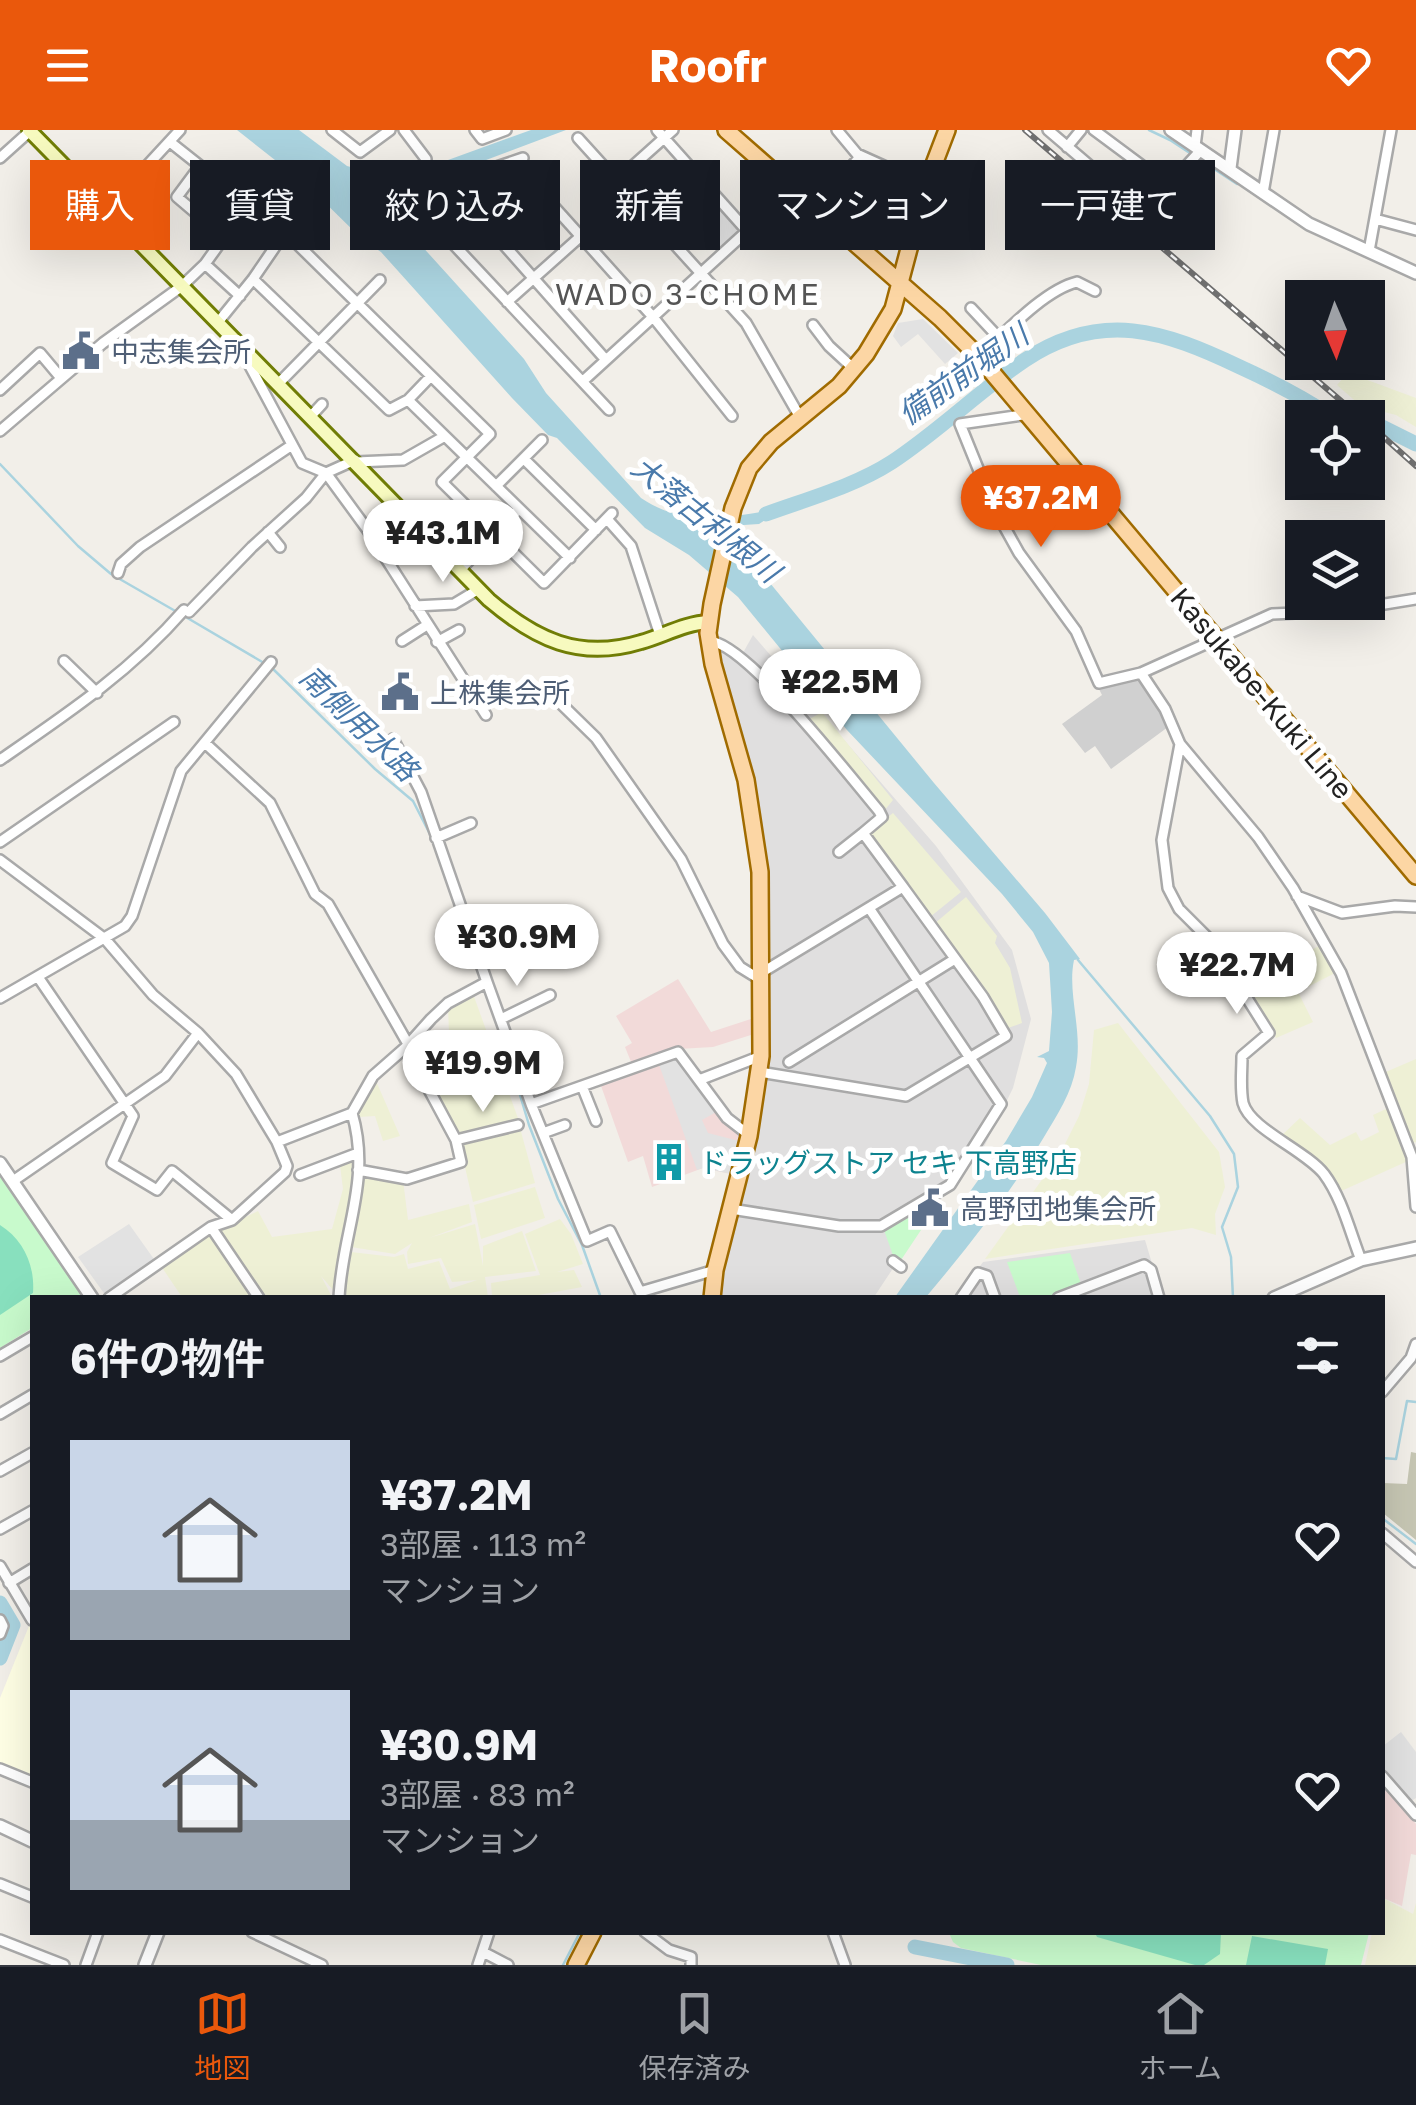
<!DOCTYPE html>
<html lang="ja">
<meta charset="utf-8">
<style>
:root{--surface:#171b24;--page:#242831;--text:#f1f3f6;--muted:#9ea1a6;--line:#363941;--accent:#ea580c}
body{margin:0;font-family:"Golos Text","Noto Sans JP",sans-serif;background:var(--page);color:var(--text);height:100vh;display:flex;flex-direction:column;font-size:38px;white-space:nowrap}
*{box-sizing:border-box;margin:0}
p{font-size:32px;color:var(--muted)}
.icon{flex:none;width:55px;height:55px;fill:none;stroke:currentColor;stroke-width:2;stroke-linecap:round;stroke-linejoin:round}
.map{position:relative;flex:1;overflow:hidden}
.drawer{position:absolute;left:30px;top:1165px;width:1355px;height:640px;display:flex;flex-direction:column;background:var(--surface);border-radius:0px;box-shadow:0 10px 40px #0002}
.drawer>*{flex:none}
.banner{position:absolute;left:30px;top:30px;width:1358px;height:90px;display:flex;gap:20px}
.needle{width:65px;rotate:178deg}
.buttons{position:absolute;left:1285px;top:150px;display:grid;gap:20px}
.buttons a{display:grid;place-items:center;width:100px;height:100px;border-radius:0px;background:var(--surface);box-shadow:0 10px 40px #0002;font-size:50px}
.price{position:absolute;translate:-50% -85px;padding:0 22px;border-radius:35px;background:#fff;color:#222;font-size:32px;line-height:65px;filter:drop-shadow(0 2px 5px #0008)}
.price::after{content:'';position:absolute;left:50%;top:60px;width:30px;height:22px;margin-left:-15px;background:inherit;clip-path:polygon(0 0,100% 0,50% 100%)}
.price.active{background:var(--accent);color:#fff}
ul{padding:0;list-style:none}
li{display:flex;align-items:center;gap:30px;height:250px;padding:0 40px}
li span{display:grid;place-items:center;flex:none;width:280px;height:200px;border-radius:0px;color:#555}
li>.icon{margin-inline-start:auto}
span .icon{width:120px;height:120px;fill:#fffc;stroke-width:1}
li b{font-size:42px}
h2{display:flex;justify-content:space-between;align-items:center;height:120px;padding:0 40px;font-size:42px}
.pill{padding:0 35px;border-radius:0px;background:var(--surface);box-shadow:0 10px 40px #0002;font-size:35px;line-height:90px}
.pill.active{background:var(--accent);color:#fff}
header{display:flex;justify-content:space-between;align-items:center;height:130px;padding:0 40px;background:var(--accent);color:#fff;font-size:45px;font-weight:700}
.menu{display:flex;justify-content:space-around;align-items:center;height:140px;border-top:2px solid var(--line);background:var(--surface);font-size:28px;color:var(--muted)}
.menu a{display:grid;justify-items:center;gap:5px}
.menu .active{color:var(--accent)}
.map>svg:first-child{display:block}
</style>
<header><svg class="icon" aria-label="menu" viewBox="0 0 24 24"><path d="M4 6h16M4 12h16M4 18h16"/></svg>Roofr<svg class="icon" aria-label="heart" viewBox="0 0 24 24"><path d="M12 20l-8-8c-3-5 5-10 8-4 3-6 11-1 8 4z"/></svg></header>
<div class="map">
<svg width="1416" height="1835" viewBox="0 0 1416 1835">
<rect width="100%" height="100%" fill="#f2efe9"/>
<path fill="#e0dfdf" d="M753 505 936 716 1012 820 1031 889 1013 958 980 1025 933 1078 874 1167H720L740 1040 759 952 770 922 768 759 760 684 716 512 737 525 744 521Z
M1145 1110 1162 1167 957 1168 983 1132Z"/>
<path fill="#f2dad9" d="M678 849 711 902 754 888V904L713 917 678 919 741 1002 731 1044 703 1038 652 1057 643 1026 628 1032 600 953 634 939 625 917 632 913 616 886Z
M1382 1653 1416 1694V1725L1411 1724 1402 1776 1383 1768Z"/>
<path fill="#ffffe5" d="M32 1495V1648L0 1635V1568L29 1496Z"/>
<path fill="#d0d0d0" d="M1137 547 1144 552 1162 580 1168 597 1111 639 1095 616 1085 623 1062 594 1102 565 1098 557Z"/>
<path fill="#c7c7b4" d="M1411 1322 1416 1323V1410L1383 1383V1353L1407 1354Z"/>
<path fill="#eef0d5" d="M1350 240 1362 248 1416 268V297L1396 285 1361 276 1337 255Z
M822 582 893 670 884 681 806 591Z
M893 683 961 762 930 787 868 703Z
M966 767 997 806 995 813 1010 838 1022 893 1008 898 934 794Z
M1322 814 1337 842 1298 862 1313 892 1276 908 1246 858Z
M472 861 519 991 486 1001 458 1005 437 964 451 958 448 876Z
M1118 893 1219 1022 1225 1057 1215 1084 1216 1105 1192 1098 985 1129 1059 1026 1079 986 1089 954 1094 900Z
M1416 929V1012L1411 1014 1381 944Z
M376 951 400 1006 383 1011 375 986 359 987V977Z
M1388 978 1408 1031 1339 1062 1323 1036 1282 1005 1300 988 1330 1015 1356 1002 1361 1011 1379 1002 1373 985Z
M520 998 535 1053 473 1072 459 1011Z
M352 1029 353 1061 333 1160 321 1146 332 1167H264L217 1101 258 1081 272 1107 332 1099 343 1059 340 1035Z
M361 1042 403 1050 408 1090 469 1074 472 1092 429 1108 475 1094 483 1136V1116L522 1101 536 1141 485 1147 488 1167 343 1168 351 1122 394 1127 404 1124 408 1139 439 1131 450 1159 477 1150 452 1152 441 1128 408 1134 407 1122 412 1113 395 1124 351 1117Z
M535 1057 545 1088 481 1109 474 1075Z
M560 1089 571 1104 583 1134 557 1142 574 1140 582 1157 528 1167H492L491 1153 540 1145 525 1104Z
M210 1102 255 1167H182L161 1136Z
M1383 1768 1413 1784 1416 1773V1835H1365L1372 1803 1382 1802Z"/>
<path fill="#c8facc" d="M0 1041 86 1166 32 1168V1198L0 1218Z
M917 1080 929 1088 899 1133 895 1131 884 1100Z
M1070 1123 1081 1154 1046 1167H1020L1007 1132Z
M949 1803H1369L1361 1835H1041L961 1818 953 1812Z"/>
<path fill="#88e0be" d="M0 1095C24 1110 35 1136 33 1163L0 1185Z
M1095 1803H1221L1220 1824 1204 1835H1195L1097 1807Z
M1252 1806 1328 1819 1325 1835H1246Z"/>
<path fill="#e2e2e2" d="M647 27 671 54 645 76 619 51Z
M708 60 745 102 724 120 686 80Z
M923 189 958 223 945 234 918 204 901 217 893 206 898 193Z
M677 927 718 981 702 990 708 1003 739 1011 731 1044 703 1038 697 1040 658 932Z
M129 1094 156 1132 106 1166 78 1127Z
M1401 1602 1416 1622V1668L1411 1671 1383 1640V1616Z"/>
<path fill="#aad3df" d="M237 0H299L347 36 369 42 437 34 531 0H566L441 47 372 61 524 229 546 263 641 368C684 398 735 387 783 378L759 394 713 397 708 402 716 411 752 431 934 653 1045 783 1080 829 1074 830C1067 863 1083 901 1076 937 1072 963 1057 985 1044 1007 1010 1064 969 1116 926 1167H895L1006 1011 1032 967 1047 933 1044 928 1037 927 1049 921 1052 882 1049 833 1033 802 1002 764 847 600 738 467 689 425 645 398 557 308 548 305 512 268 381 122 363 110 308 56Z"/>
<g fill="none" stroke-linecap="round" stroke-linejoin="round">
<path stroke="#aad3df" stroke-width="2.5" d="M1149 0 1170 10 1237 54
M0 334 78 416 111 444 177 482
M184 486 264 533
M271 537 375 639 413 671 432 708 447 750
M1078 830 1210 986 1234 1024 1238 1057 1222 1097 1231 1127 1233 1168
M503 908 529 995 558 1069 582 1115 601 1168
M1382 1328 1396 1329 1407 1271 1416 1272
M1382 1388 1416 1414
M563 1835 580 1802"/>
<path stroke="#aad3df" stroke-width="15" d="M1368 294 1380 296 1416 314
M766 384C807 369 855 356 892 332 939 301 979 261 1025 230 1102 179 1164 201 1240 237 1273 252 1304 268 1334 288
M0 1473 13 1495 0 1528
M915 1817 1007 1835"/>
<g stroke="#a9a9a9" stroke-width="14">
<path id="minor" d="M332 0 360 22 390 0
M404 0 426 29
M475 0 482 9 506 0
M657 0 748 102
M837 0 857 24 926 55
M1048 0 1110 53 1106 58 1140 86 1201 20
M1094 0 1168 55
M578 8 746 193 801 289
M170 12 291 108 490 304 442 352 544 453 612 383
M1195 16 1197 0
M1067 17 1081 0
M0 28 30 1
M523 28 411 66V69L609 280
M514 32 653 187 732 286
M200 36 177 67 224 107
M616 51 673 0
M450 54 606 230
M1263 63 1274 0
M813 78 861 26
M107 79 180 0
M513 79 537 57
M56 85 84 55
M1375 89 1416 100
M1369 121 1391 0
M205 134 240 166
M253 149 389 280 408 270 431 246
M507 172 628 64
M971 178 1000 209
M219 191 253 149 303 76
M813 195 829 216 854 239
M243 223 302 333 326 343 367 399 486 585
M979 227C1004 204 1044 160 1077 152L1095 161
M583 251 792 60
M279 253 380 150
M0 260 40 223 61 248
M408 270 570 428
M1029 284 960 294 994 378 1019 423 1076 501 1099 553 1141 543 1272 484 1342 481 1416 469
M311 286 322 274
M0 301 103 213 182 156 205 134 248 74
M524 329 596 400
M356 332 403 330 445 306
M496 356 542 310
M607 389 631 416 660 505
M268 402 280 417
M386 427 425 403
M460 440 519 379
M118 443 121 434 140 417 292 315
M415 476 454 474 479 459
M189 482 252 417 306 368 326 343 355 330
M402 511 427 495
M709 511C746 512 851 648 879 681L882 687 863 703 903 757
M437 512 459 500
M64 531 97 563
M1141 543 1165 579 1180 614 1258 707 1293 758 1341 843 1412 1027 1416 1077
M548 561 596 608 681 729 723 814 740 837 761 850
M393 609 421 662 487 852
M205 613 270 673 315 764 328 774 408 914
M1180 614 1162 710 1168 758 1179 779 1211 811 1269 903 1242 926C1242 942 1240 958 1243 973 1250 999 1305 1020 1324 1044 1342 1068 1350 1102 1361 1130
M0 630C67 584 131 541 184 480
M436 708 471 693
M0 712 174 592
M839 722 863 703
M0 730 105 809 153 865 198 903 236 944 277 1012 352 983 373 946 406 917 431 889 448 873 487 852 531 974 678 922 727 988 749 1005
M1297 766 1342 783 1395 776 1416 777
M38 847 133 986 112 1033 157 1060 172 1041 232 1090
M0 868 125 796 132 786 181 641 271 532
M501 889 550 865
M789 932 955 829
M760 942 906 966 1006 906 983 867 903 757 761 843
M699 950 761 926
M582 956 596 991
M531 974 587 1111 610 1101 640 1162 715 1140
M543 1003 565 995
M456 1010 518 995
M358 1040 407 1049 461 1032 456 1010 406 917
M300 1045 358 1023
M13 1051 165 946 198 903
M731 1079 839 1096H881L950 1055 1001 974 869 778
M211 1097 259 1168
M893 1131 901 1137
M109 1168 211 1097 232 1090 285 1042 287 1036 277 1012
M339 1168C342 1102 372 1051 352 983
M961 1168 978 1143 987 1146 995 1168
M1058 1168 1144 1135 1151 1140 1159 1168
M0 1226 32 1207
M1382 1262 1411 1228 1416 1214
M0 1284 32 1265
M0 1341 32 1323
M0 1399 32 1381
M1382 1403 1416 1432
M0 1436 32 1490
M9 1453 32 1439
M0 1490 3 1496 0 1504
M0 1639 32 1652
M1382 1646 1416 1685
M0 1754 32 1767
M252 1802 322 1835
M645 1802 669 1820 691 1827V1835
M833 1802 845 1835
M0 1810 64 1835
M483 1822 508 1835
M86 1835 98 1802
M478 1835 489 1802"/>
</g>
<g stroke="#a9a9a9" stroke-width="16">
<path id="tertiary" d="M1171 0 1309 94 1416 143
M1230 38 1235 0
M0 1033 92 1168
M1274 1168 1361 1130 1416 1118
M0 1696 32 1711
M145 1835 158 1802"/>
</g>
<g stroke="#707d05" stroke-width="18">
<path id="secondary" d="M29 0 489 470C535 509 579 531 641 512 663 506 685 493 709 492"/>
</g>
<g stroke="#a06b00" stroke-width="20">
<path id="primary" d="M726 0 940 188 979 227 1416 746
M712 1168 715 1140 749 1006 761 926 760 742 746 650 713 534 708 503 712 474 733 378 749 338 771 312 839 256 866 224 893 179 926 55 947 0
M576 1835 593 1802"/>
</g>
<use href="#minor" stroke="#fff" stroke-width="9"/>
<use href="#tertiary" stroke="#fff" stroke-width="11"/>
<use href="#secondary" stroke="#f7fabf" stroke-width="12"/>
<use href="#primary" stroke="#fcd6a4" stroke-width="15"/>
<g stroke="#707070" stroke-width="6">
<path id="rail" d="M1025 0 1361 288
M1368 293 1416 336"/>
</g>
<use href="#rail" stroke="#fff" stroke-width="2.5" stroke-dasharray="8" stroke-linecap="butt"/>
</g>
<defs>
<g id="civic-bare" transform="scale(3)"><path d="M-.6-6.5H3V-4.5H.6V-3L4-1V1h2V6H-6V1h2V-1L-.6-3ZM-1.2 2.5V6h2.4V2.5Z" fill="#5c6f8a" stroke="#fff" stroke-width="2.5" paint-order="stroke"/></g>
<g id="building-bare" transform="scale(3)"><path d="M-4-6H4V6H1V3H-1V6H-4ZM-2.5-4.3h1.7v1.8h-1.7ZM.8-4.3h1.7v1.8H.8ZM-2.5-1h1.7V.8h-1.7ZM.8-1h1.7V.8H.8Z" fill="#0f9aa8" stroke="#fff" stroke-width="2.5" paint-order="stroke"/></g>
</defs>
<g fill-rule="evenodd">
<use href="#civic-bare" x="81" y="221"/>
<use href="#civic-bare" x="400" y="562"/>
<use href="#building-bare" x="669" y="1032"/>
<use href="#civic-bare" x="930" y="1078"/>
</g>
<g text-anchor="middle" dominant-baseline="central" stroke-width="10" stroke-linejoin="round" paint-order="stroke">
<g font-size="28" fill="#4e5e75" stroke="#fff" text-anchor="start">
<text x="111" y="221">中志集会所</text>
<text x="430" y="562">上株集会所</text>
<text x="960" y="1078">高野団地集会所</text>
</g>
<g font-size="28" fill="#222" stroke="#fff">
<text transform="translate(1262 563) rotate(50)">Kasukabe-Kuki Line</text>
</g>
<g font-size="28" fill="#0d838f" stroke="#fff" text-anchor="start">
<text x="699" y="1032">ドラッグストア セキ 下高野店</text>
</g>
<g font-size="30" letter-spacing="2.5" fill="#555" stroke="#fff">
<text x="688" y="164">WADO 3-CHOME</text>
</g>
<g font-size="30" font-style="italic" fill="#4a7aab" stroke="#fff">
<text transform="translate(963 244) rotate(-35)">備前前堀川</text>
<text transform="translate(706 389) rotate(39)">大落古利根川</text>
<text transform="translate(359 593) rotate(44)">南側用水路</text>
</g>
</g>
</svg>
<div class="buttons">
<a><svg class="needle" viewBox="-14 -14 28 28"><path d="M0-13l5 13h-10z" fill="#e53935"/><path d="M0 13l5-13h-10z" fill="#9ea1a6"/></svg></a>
<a><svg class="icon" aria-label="locate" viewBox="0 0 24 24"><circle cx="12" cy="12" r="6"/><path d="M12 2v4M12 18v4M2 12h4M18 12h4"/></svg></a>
<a><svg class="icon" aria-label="layers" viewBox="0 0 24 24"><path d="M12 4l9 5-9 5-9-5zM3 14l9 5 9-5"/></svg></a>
</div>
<b class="price active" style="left:1041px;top:420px">¥37.2M</b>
<b class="price" style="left:443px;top:455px">¥43.1M</b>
<b class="price" style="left:840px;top:604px">¥22.5M</b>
<b class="price" style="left:517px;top:859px">¥30.9M</b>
<b class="price" style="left:1237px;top:887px">¥22.7M</b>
<b class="price" style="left:483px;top:985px">¥19.9M</b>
<div class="banner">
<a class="pill active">購入</a>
<a class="pill">賃貸</a>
<a class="pill">絞り込み</a>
<a class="pill">新着</a>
<a class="pill">マンション</a>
<a class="pill">一戸建て</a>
</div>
<section class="drawer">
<h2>6件の物件<svg class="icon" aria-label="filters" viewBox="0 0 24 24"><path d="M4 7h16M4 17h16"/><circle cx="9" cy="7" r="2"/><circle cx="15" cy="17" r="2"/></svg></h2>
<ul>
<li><span style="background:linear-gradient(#c9d6e8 75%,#9aa5b1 0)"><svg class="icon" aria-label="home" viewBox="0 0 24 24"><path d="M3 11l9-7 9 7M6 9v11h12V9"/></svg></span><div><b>¥37.2M</b><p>3部屋 · 113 m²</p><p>マンション</p></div><svg class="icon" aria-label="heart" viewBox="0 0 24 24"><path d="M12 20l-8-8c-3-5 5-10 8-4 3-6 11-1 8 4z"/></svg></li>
<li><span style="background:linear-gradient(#c9d6e8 65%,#9aa5b1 0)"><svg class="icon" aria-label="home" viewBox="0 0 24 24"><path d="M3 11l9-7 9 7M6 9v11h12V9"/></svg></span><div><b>¥30.9M</b><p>3部屋 · 83 m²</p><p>マンション</p></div><svg class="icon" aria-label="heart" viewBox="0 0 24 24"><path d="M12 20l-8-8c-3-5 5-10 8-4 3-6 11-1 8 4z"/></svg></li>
</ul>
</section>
</div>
<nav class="menu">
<a class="active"><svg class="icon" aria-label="map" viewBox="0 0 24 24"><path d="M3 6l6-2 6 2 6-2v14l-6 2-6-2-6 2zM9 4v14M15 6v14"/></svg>地図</a>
<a><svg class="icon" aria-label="saved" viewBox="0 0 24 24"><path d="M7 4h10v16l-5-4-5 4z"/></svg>保存済み</a>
<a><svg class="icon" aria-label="home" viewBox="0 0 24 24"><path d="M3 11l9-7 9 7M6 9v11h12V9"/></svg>ホーム</a>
</nav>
